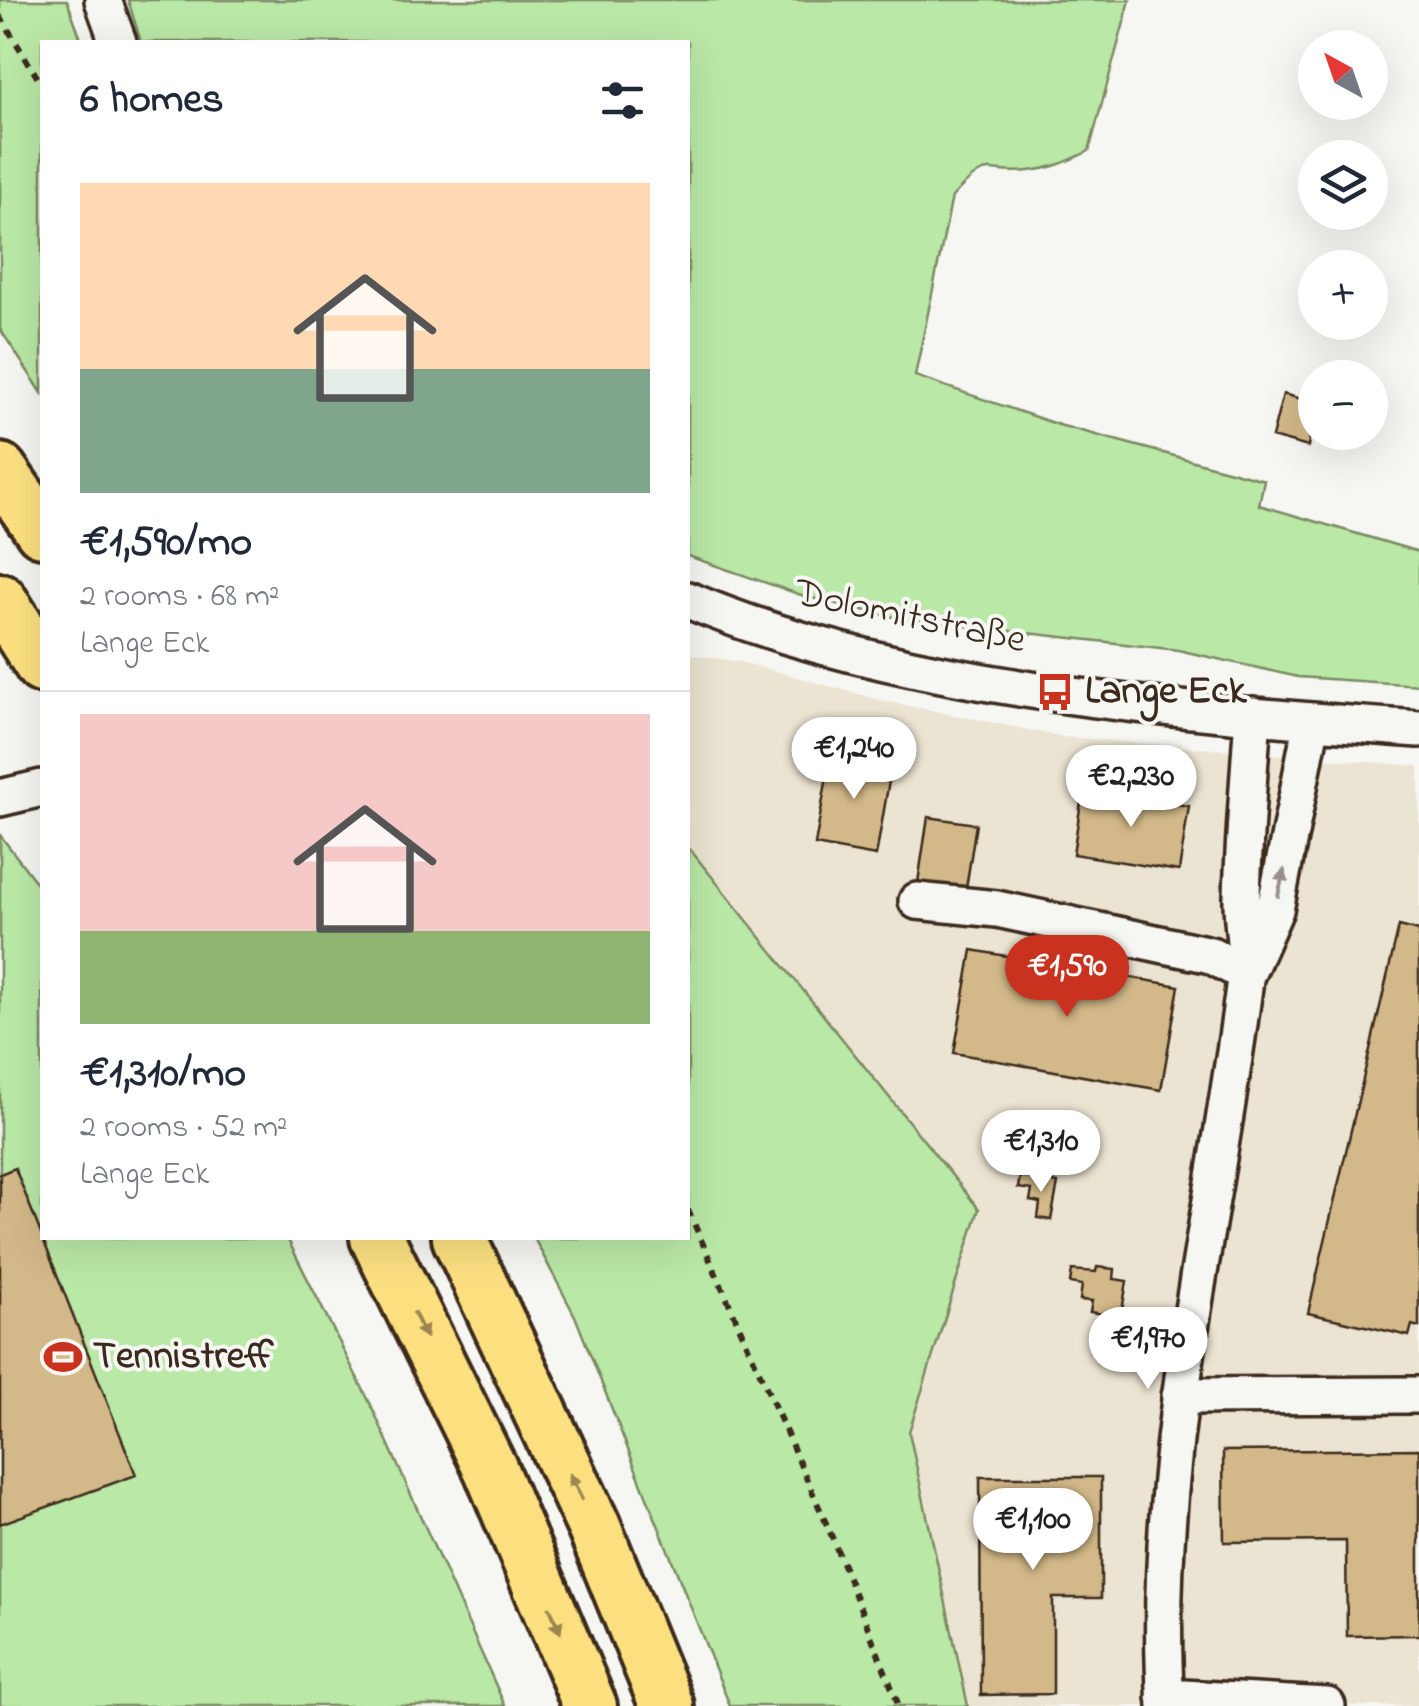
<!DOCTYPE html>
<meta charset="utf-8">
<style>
:root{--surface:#fff;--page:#f6f6f7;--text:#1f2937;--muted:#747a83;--line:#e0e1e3;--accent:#c8321e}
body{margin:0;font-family:"Indie Flower",sans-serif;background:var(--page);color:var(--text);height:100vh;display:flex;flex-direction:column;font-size:38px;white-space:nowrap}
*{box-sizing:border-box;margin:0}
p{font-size:32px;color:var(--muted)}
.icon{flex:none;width:55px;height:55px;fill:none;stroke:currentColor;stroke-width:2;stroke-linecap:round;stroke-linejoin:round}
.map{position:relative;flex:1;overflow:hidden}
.panel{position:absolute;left:40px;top:40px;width:650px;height:1200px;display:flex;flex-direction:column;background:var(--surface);border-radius:0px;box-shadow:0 10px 40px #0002}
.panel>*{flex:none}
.needle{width:65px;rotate:320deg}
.controls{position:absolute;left:1298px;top:30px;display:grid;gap:20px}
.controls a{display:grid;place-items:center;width:90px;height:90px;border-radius:50%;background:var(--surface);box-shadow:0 10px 40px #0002;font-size:50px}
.price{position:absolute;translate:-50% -85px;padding:0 22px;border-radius:35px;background:#fff;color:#222;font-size:32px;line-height:65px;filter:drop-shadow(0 2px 5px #0008)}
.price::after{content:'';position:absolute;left:50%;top:60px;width:30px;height:22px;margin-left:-15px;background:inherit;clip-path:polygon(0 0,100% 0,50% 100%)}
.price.active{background:var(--accent);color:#fff}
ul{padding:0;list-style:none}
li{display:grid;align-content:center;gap:20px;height:530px;padding:0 40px}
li+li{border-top:2px solid var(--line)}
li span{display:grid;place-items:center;height:310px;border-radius:0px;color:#555}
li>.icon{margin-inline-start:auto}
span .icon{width:180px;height:180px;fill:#fffc;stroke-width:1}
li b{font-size:42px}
h2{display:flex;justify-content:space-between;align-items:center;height:120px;padding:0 40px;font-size:42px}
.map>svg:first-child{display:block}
</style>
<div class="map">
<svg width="1419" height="1706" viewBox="0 0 1419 1706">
<rect width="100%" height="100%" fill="#f6f6f2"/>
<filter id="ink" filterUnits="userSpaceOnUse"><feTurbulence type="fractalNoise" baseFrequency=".01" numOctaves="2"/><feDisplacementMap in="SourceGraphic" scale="20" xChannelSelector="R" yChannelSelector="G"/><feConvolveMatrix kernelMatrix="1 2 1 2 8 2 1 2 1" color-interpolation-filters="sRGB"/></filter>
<g filter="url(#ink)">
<path fill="#ece4d2" d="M688 654 741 662 884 701 1064 737 1419 766V1706H968L909 1432 978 1209 688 847Z"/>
<path fill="#bae8a6" stroke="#7a8962" stroke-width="2.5" d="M0 0H67L82 42H42V393L0 329Z
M128 0H1130L1089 151C1069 161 1051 169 1029 171 984 176 991 155 952 197L915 376 1059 425 1264 480 1259 505 1419 552V685L1298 677 1178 650 902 619 807 597 688 556V42H141Z
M0 835 42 890V1238H287L371 1405 505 1706H0Z
M688 847 979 1209 909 1432 968 1706H730L575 1316 534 1238H688Z"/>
<path fill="#d3b989" stroke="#3b2a1e" stroke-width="2.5" d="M1283 394 1315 403 1308 447 1272 437Z
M832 748 893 758 876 856 815 845Z
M1083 789 1189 806 1179 871 1073 854Z
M928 817 976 824 965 895 917 889Z
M1399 926 1419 931V1327L1412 1325 1409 1336 1308 1313Z
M972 950 1179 986 1161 1090 954 1053Z
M15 1168 136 1475 0 1524V1174Z
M1020 1176 1058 1183 1051 1220 1038 1218 1040 1203 1030 1201 1032 1190 1018 1188Z
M1097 1267 1115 1269 1114 1279 1127 1281 1121 1317 1090 1312 1092 1301 1080 1300 1082 1285 1070 1283 1072 1270 1096 1272Z
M1419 1449V1635L1347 1636 1346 1541 1224 1542 1223 1451Z
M980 1477H1101V1598H1053V1694L981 1695Z"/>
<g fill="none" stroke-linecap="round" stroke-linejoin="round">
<g stroke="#3b2a1e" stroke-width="42">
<path id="minor" d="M103 0 118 42
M688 600C903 691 1186 712 1419 729
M0 798 42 788
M917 901 997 909 1211 955 1246 974
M1248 971 1275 910 1312 721
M1180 1396 1419 1395
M1165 1697 1327 1706
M1166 1706C1150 1459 1215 1222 1245 979 1249 952 1241 923 1242 896 1244 836 1249 775 1253 715"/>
</g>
<g stroke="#3b2a1e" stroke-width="60">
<path id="highway" d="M0 470 42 530
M0 600 42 666
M377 1238 490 1468 590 1706
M459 1238 594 1527 667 1706"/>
</g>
<path stroke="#3b2a1e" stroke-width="6" stroke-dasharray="8 8" stroke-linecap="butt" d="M0 16 42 85
M688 1210 830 1532 899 1706"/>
<use href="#minor" stroke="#f6f6f2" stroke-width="35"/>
<use href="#highway" stroke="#fce080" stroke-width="52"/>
</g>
<defs><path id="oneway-solid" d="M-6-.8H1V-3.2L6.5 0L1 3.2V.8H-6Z" transform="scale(2.5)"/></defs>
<use fill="#989088" href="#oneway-solid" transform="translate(1281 883) rotate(-77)"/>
<g fill="#9c854f">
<use href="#oneway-solid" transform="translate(420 1325) rotate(64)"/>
<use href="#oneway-solid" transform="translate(576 1487) rotate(-115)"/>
<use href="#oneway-solid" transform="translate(555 1620) rotate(67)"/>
</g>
</g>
<defs>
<g id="bus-bare" transform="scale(3)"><path d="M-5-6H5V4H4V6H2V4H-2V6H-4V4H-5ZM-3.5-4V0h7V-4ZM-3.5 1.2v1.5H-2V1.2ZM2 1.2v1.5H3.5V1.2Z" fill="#c8321e" stroke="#f6f6f2" stroke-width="2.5" paint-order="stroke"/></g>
<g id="stadium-bare" transform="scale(3)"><path d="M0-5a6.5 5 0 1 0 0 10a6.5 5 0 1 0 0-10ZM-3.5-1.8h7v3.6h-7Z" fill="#c8321e" stroke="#f6f6f2" stroke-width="2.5" paint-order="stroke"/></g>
</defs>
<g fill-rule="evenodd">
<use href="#bus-bare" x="1055" y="692"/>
<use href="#stadium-bare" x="63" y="1357"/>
</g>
<g text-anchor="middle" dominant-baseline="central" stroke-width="8" stroke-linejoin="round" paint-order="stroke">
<g font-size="40" fill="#3b2a1e" stroke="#f6f6f2">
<text transform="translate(910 618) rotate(12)">Dolomitstraße</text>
</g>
<g font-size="40" font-weight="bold" fill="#3b2a1e" stroke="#f6f6f2" text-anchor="start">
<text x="1085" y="692">Lange Eck</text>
<text x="93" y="1357">Tennistreff</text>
</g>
</g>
</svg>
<div class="controls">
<a><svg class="needle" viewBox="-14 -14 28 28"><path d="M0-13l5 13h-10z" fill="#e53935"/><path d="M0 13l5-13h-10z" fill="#747a83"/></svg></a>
<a><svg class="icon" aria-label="layers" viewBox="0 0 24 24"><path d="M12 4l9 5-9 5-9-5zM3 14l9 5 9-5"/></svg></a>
<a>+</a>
<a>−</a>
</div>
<b class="price" style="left:854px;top:802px">€1,240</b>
<b class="price" style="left:1131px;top:830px">€2,230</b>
<b class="price active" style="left:1067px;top:1020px">€1,590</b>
<b class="price" style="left:1041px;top:1195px">€1,310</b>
<b class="price" style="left:1148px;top:1392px">€1,970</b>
<b class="price" style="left:1033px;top:1573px">€1,100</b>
<section class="panel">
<h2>6 homes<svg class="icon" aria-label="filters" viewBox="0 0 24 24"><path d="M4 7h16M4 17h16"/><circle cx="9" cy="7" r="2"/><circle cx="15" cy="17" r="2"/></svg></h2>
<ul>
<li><span style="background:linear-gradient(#ffd9b3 60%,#7fa58c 0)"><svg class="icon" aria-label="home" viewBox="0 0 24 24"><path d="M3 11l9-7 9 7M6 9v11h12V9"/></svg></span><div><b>€1,590/mo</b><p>2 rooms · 68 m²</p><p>Lange Eck</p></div></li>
<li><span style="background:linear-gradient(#f6c9c9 70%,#8fb573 0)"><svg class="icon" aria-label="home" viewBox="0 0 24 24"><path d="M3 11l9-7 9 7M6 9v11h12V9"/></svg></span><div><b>€1,310/mo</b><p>2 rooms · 52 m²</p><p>Lange Eck</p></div></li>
</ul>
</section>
</div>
